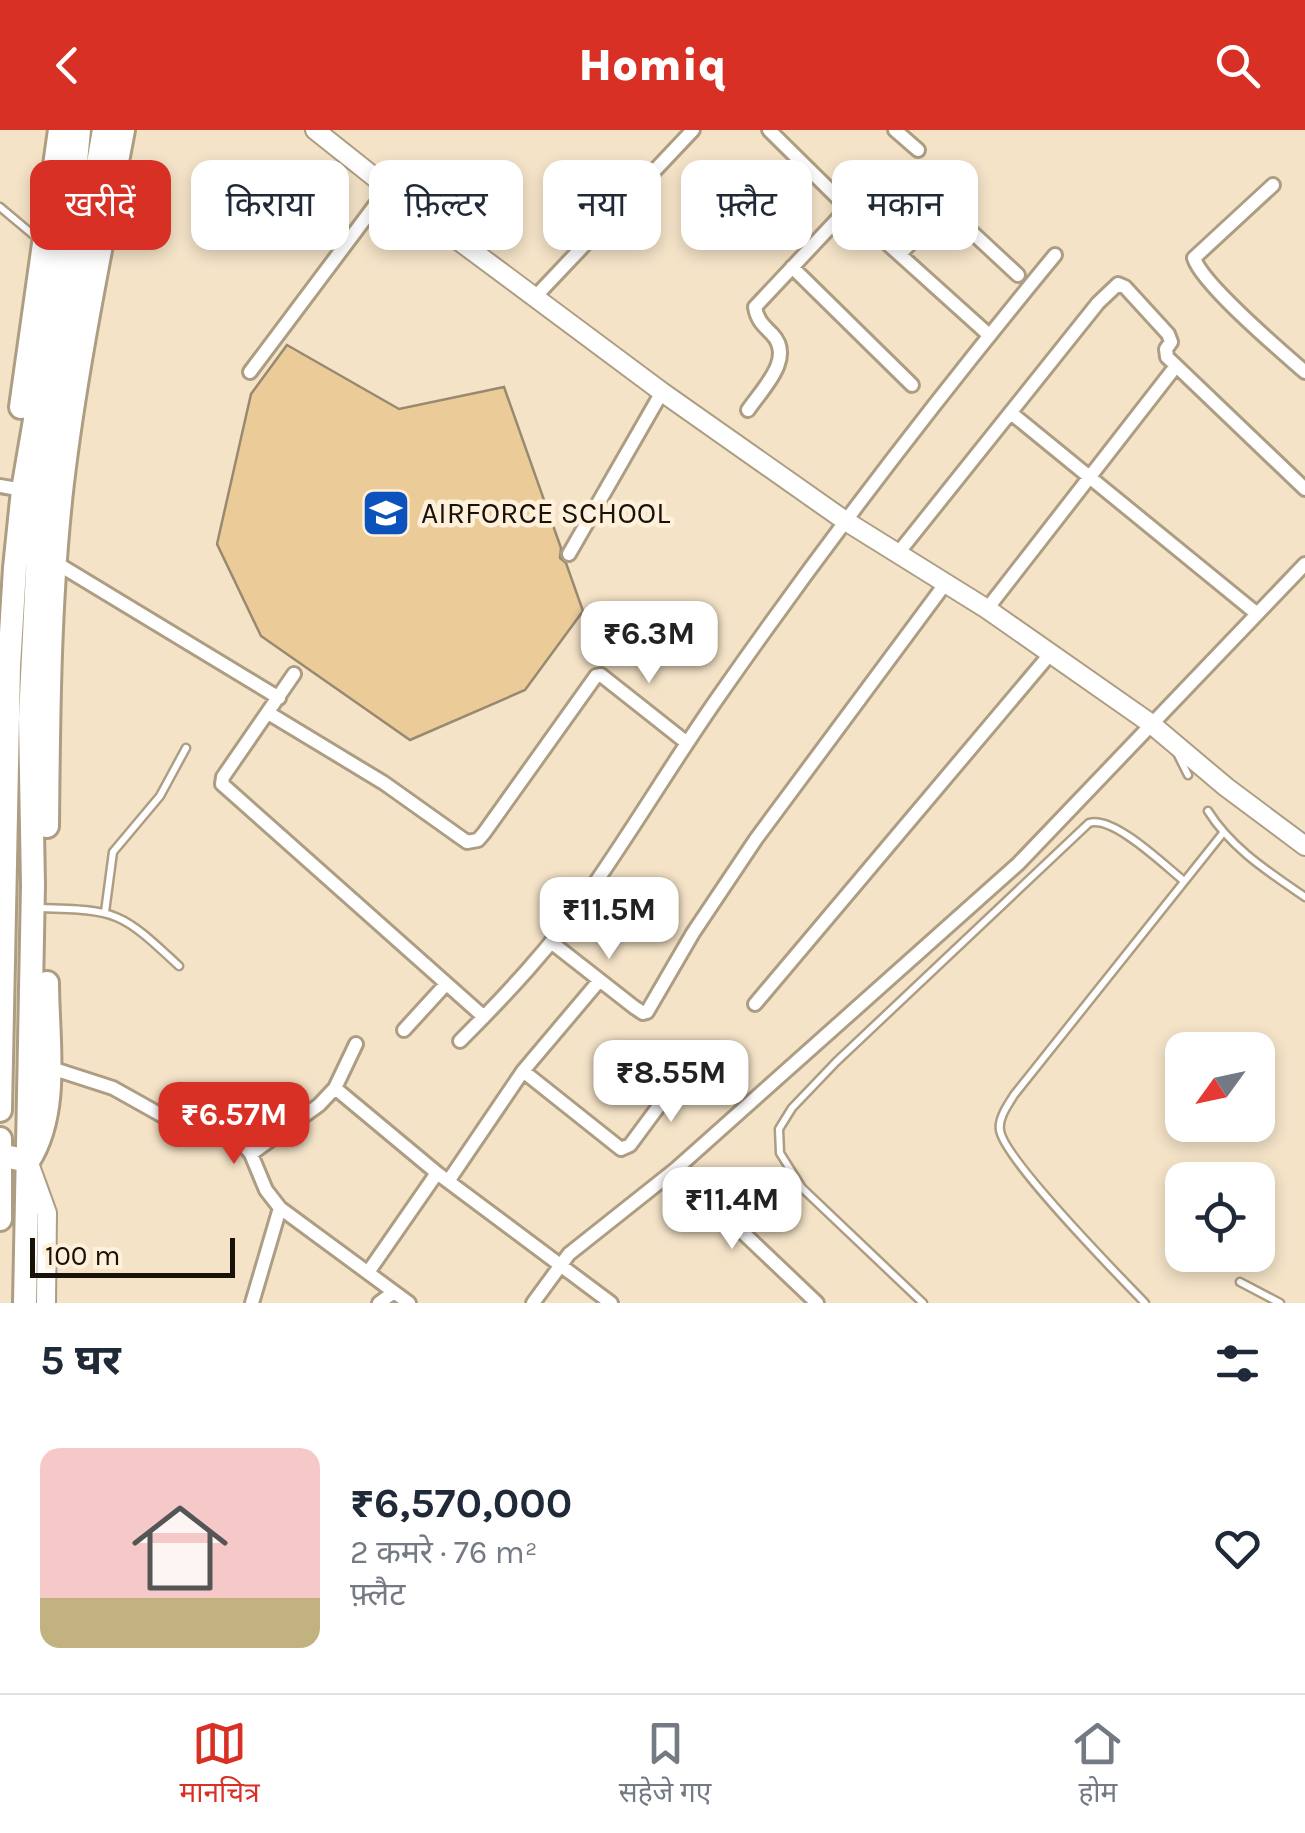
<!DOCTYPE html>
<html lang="hi">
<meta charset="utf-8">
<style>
:root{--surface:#fff;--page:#f2f2f3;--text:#1f2937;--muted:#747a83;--line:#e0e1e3;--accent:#d93025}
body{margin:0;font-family:Karla,"Noto Sans Devanagari",sans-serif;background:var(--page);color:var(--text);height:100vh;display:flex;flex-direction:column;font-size:38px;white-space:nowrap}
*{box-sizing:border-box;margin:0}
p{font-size:32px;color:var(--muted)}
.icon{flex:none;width:55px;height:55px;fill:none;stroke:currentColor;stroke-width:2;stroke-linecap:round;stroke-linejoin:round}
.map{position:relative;height:1173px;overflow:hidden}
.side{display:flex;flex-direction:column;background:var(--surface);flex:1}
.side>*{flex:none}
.top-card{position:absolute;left:30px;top:30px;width:1245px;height:90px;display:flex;gap:20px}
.needle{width:65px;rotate:237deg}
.controls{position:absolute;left:1165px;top:902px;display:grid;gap:20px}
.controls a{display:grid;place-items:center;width:110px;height:110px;border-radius:20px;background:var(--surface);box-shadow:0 5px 15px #0003;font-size:50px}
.scale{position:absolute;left:30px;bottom:25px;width:205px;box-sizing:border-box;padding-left:10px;border:5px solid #181208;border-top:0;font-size:28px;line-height:35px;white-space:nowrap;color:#181208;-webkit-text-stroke:8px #fef0da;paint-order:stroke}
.price{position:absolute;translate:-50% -85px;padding:0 22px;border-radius:20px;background:#fff;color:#222;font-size:32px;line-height:65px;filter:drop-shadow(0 2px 5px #0008)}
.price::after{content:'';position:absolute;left:50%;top:60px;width:30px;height:22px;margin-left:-15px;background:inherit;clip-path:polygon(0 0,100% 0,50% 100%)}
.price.on{background:var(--accent);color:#fff}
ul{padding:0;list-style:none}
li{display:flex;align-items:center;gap:30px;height:250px;padding:0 40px}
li+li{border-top:2px solid var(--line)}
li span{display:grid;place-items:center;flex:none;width:280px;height:200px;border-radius:20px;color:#555}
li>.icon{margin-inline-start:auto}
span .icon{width:120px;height:120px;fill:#fffc;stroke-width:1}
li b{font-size:42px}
h2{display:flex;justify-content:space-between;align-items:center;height:120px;padding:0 40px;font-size:42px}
.tag{padding:0 35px;border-radius:20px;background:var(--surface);box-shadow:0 5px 15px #0003;font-size:35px;line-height:90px}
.tag.on{background:var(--accent);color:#fff}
header{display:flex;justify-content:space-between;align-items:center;height:130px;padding:0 40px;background:var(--accent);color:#fff;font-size:45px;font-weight:800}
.tab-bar{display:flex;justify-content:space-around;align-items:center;height:140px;border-top:2px solid var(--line);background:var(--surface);font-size:28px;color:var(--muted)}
.tab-bar a{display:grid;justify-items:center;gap:5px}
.tab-bar .on{color:var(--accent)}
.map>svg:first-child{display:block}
</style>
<header><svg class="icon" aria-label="back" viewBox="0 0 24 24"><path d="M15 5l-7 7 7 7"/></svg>Homiq<svg class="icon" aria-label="search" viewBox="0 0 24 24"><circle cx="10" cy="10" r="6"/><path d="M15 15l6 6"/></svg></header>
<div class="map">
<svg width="1305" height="1173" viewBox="0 0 1305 1173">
<rect width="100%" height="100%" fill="#f4e3c7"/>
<path fill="#ebcc99" stroke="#998970" stroke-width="2.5" d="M287 215 399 279 504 257 561 418 560 428 566 433 583 481 525 560 410 610 261 506 217 414 251 264Z"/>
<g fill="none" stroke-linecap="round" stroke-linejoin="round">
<g stroke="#ad9d83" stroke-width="11">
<path id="lane" d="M0 77 37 108
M1178 625 1188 645
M1208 681C1232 719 1269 742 1305 767
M39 778C119 780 121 782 179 836
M105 782 113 722 160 666 186 618
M1240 1152 1280 1173
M923 1173 802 1058 780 1023 779 999 792 978 836 932 1089 693C1113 685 1164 735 1184 751
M1145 1173C1119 1146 1003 1028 1000 1000 998 988 1008 975 1014 965L1223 703"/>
</g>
<g stroke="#ad9d83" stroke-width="18">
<path id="street" d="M769 0 848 78 989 205
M895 0 918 20
M1273 55 1194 128C1202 154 1281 221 1305 242
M900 124 937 86 942 84 962 93 1018 145
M792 137 912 255
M536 166 693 0
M250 242 388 58
M748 280C763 258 795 228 772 204 763 195 757 190 755 177L848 78
M1011 283 1256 483
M0 356 23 360
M899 422 1098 173 1118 154 1125 157 1168 204 1171 212 1166 219 1167 227 1305 359
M569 424 662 262
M53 431 279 568
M987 479 1176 236
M294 544 223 647 222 654 484 887
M270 584 384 653 467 712 478 710 484 703 596 546 601 545 687 613
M551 812 634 877 643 883 647 882 693 803 756 709 945 454
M755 874 1051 523
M404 900 446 854
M460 911C506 865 552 816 589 762 634 698 674 630 719 566 825 414 937 268 1055 125
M48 937 113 958 179 995 242 1013 251 1024 266 1060 280 1078 409 1173
M523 941 621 1019 630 1015 693 930
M335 958 437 1043 611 1173
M251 1024 319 975 335 958 356 914
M676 1039 817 1173
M449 1050 523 941 599 851
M369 1141 437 1043
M252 1173 280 1078
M379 1173 394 1162
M533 1173 569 1124 676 1039 1018 734 1305 434"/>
</g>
<g stroke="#ad9d83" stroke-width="22">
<path id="secondary" d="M315 0 388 58 662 262 844 390 987 479 1150 593 1226 657 1305 716
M30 1036 47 1083 46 1173"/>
</g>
<g stroke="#ad9d83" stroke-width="28">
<path id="highway" d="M21 277 60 0
M47 696C48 582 49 466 62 353 76 235 101 117 123 0
M0 980 9 536 15 438 23 360 72 74 79 0
M0 1009V1089
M0 1025 28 1031C60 982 47 909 47 853
M25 1173 33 755 30 588 38 422 50 302 104 0"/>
</g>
<use href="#lane" stroke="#fff" stroke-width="6"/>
<use href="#street" stroke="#fff" stroke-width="12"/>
<use href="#secondary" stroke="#fff" stroke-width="18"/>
<use href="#highway" stroke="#fff" stroke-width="22"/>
</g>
<defs>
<g id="school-square" transform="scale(2.5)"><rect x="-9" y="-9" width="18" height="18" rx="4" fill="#0b52bd" stroke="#fef0da"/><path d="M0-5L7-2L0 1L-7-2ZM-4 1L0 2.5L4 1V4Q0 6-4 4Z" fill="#fff"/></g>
</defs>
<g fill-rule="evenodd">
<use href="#school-square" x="386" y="383"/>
</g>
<g text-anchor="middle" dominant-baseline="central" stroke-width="9" stroke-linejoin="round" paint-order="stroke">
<g font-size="30" fill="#181208" stroke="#fef0da" text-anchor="start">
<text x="421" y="383">AIRFORCE SCHOOL</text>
</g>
</g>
</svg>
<div class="controls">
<a><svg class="needle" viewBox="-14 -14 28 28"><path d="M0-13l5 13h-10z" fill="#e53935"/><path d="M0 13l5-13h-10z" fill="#747a83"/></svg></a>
<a><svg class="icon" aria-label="locate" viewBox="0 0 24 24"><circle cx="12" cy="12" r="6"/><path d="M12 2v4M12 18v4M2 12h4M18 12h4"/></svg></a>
</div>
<div class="scale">100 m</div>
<b class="price" style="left:649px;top:556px">₹6.3M</b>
<b class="price" style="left:609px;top:832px">₹11.5M</b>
<b class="price" style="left:671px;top:995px">₹8.55M</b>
<b class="price on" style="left:234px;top:1037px">₹6.57M</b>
<b class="price" style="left:732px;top:1122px">₹11.4M</b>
<div class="top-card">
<a class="tag on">खरीदें</a>
<a class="tag">किराया</a>
<a class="tag">फ़िल्टर</a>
<a class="tag">नया</a>
<a class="tag">फ़्लैट</a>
<a class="tag">मकान</a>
</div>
</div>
<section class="side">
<h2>5 घर<svg class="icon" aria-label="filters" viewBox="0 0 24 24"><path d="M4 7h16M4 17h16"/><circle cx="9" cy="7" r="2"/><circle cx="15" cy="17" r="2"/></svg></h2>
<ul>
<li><span style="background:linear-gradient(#f6c9c9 75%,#c2b280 0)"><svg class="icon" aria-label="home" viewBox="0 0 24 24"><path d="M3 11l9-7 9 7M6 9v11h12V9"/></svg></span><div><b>₹6,570,000</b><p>2 कमरे · 76 m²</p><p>फ़्लैट</p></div><svg class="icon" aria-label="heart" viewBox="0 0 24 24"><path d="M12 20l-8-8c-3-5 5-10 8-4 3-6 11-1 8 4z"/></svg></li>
</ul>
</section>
<nav class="tab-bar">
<a class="on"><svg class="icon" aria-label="map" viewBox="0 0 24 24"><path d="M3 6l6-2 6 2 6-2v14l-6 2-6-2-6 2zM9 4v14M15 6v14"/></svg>मानचित्र</a>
<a><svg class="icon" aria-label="saved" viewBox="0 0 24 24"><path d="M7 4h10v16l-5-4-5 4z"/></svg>सहेजे गए</a>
<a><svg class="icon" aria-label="home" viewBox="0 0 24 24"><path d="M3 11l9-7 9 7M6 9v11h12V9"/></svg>होम</a>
</nav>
